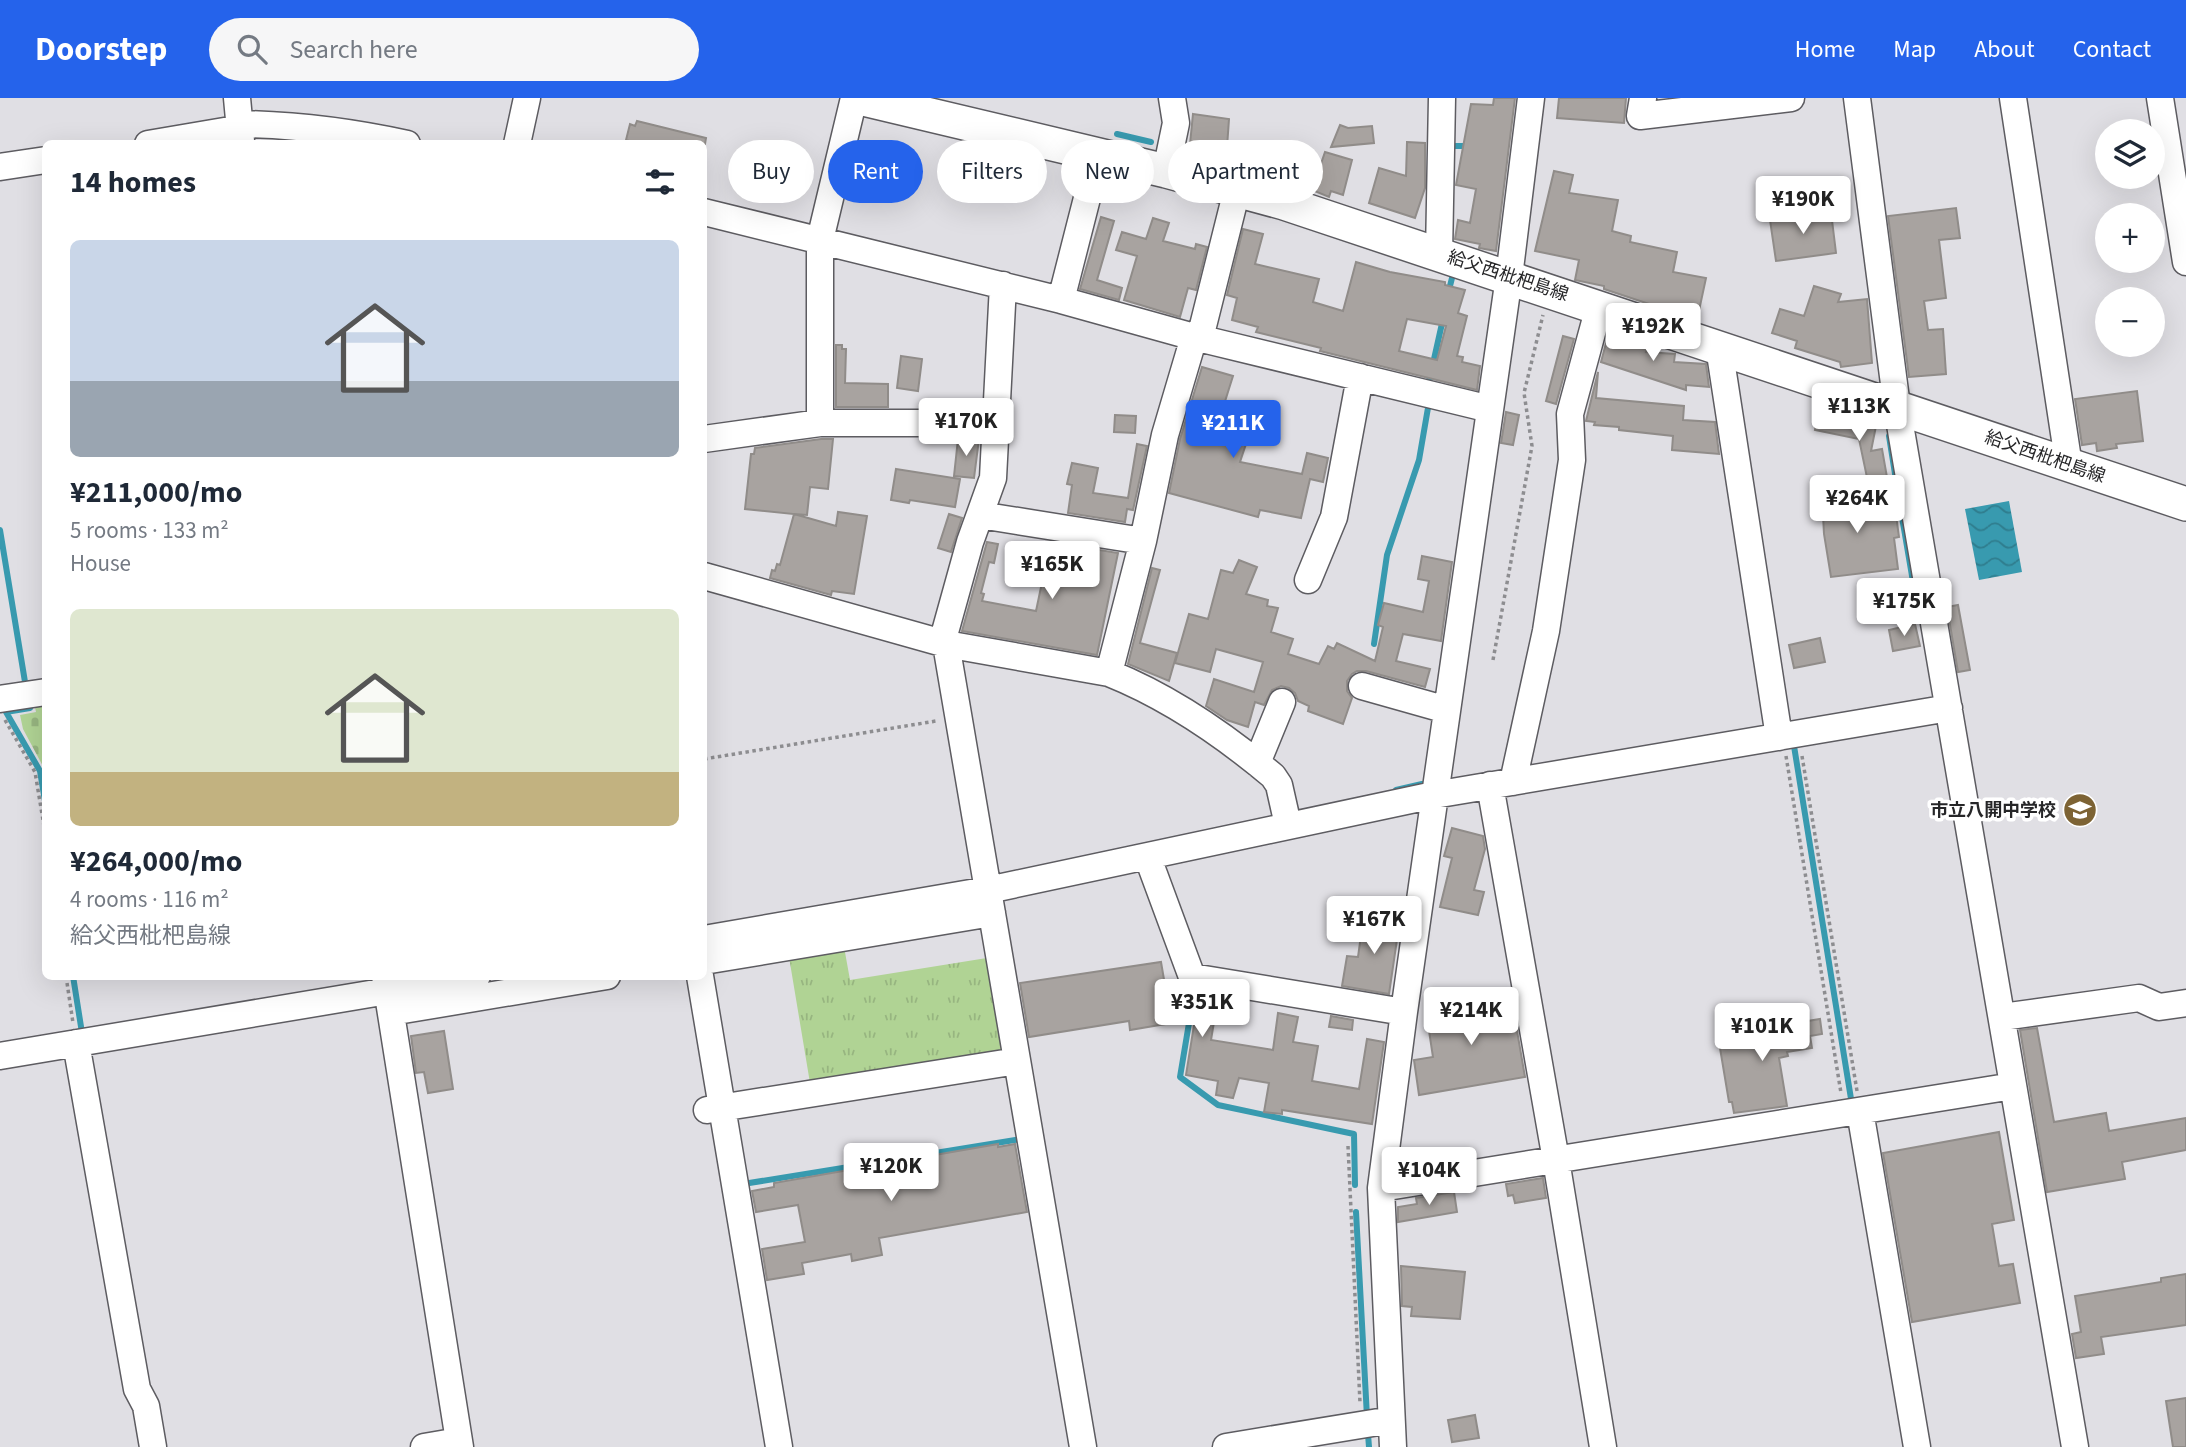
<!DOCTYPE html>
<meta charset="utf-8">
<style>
:root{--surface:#fff;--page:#f6f6f7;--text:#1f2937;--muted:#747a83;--accent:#2563eb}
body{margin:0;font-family:"Source Sans 3","Noto Sans JP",sans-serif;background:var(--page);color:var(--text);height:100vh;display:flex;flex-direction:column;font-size:26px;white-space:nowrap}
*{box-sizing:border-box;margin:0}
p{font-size:23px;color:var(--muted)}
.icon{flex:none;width:38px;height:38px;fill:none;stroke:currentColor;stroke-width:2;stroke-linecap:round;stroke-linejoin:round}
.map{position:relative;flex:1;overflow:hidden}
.sheet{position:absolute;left:42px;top:42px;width:665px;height:840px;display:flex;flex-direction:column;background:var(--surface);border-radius:10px;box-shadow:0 7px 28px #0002}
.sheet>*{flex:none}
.guide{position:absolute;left:728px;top:42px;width:665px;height:63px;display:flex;gap:14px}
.tools{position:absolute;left:2095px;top:21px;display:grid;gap:14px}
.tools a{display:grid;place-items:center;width:70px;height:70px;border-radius:50%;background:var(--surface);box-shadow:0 7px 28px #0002;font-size:35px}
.price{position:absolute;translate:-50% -60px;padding:0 16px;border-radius:7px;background:#fff;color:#222;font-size:23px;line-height:46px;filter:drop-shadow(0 2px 4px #0008)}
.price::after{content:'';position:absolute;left:50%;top:42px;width:21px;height:16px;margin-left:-10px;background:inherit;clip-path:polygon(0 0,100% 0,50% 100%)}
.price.current{background:var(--accent);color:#fff}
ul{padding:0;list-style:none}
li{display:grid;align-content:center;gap:14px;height:371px;padding:0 28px}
li span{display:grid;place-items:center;height:217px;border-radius:10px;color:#555}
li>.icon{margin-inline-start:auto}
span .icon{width:126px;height:126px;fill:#fffc;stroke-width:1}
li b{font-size:30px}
h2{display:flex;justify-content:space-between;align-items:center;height:84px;padding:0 28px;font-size:30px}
.tag{padding:0 24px;border-radius:32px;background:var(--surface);box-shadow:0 7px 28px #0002;font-size:24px;line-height:63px}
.tag.current{background:var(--accent);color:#fff}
header{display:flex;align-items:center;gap:42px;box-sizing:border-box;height:98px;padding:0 35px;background:var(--accent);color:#fff}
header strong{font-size:33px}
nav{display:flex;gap:38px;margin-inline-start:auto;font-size:24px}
.search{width:490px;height:63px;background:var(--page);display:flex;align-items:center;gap:18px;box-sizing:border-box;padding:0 24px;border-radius:38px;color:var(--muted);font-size:26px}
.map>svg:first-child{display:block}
</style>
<header>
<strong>Doorstep</strong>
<div class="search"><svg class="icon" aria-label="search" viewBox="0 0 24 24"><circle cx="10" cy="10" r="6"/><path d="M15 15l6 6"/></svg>Search here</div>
<nav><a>Home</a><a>Map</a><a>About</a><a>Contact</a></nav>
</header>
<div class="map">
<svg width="2186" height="1349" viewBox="0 0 2186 1349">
<defs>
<pattern id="grass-tufts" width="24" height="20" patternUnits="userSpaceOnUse" patternTransform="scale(1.75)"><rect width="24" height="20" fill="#b0d394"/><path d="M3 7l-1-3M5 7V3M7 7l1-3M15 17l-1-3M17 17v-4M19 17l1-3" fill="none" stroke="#97b580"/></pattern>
<pattern id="cemetery-stones" width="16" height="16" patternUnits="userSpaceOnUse" patternTransform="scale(1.75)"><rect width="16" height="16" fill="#b0d394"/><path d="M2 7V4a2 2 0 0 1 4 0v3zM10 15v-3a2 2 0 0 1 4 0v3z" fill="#97b580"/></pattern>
<pattern id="water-waves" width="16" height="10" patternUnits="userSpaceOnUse" patternTransform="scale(1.75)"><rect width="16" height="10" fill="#389aaf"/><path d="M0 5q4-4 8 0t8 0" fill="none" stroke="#2f7d8e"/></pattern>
</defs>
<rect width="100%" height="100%" fill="#e0dfe4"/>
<path fill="url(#grass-tufts)" d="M843 843 850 882 993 859 1010 953 811 991 788 853Z"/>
<path fill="url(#cemetery-stones)" d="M45 602V672L23 631 20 617 36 614 34 604Z"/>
<path fill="url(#water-waves)" d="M2009 403 2022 474 1979 482 1965 411Z"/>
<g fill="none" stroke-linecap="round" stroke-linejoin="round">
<path stroke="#389aaf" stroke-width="6" d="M1117 36 1151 44
M1448 50V48H1470
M1448 196 1452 180
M1428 288 1443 221
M1889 338 1899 401
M1902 419 1919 519
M0 432 26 590
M1374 546 1387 457 1419 362 1429 304
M30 610 6 614 40 673 46 709
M1794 648 1852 1007
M1396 692 1422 686
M73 878 82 935H85
M1195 889 1180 979 1218 1007 1354 1036 1355 1087
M743 1086 1021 1041
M1356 1114 1367 1319
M1368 1336 1369 1349"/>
</g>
<path fill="#a8a3a0" stroke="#908c89" stroke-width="2" fill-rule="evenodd" d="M1494 0H1515L1496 153 1479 150 1480 146 1455 141 1458 122 1470 125 1476 91 1456 87 1471 6 1493 7Z
M1559 0H1626L1624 25 1557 20Z
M1193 16 1229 21 1227 49 1190 46Z
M637 23 706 40 705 46H638L626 42 630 26 635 28Z
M1340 27 1348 30 1372 28 1374 45 1331 49Z
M1407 44 1425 45V90L1415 120 1369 105 1379 70 1406 78Z
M1325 54 1352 62 1343 97 1331 93 1329 99 1312 92Z
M1554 73 1573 77 1569 95 1618 102 1612 133 1631 138 1630 144 1677 154 1673 174 1706 180 1697 222 1604 191V188L1575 182 1579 162 1535 153Z
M1956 110 1960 140 1939 142 1946 200 1924 203 1928 232 1943 231 1946 276 1909 279 1888 118Z
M1831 114 1836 155 1776 163 1770 122Z
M1101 119 1114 123 1097 182 1122 190 1119 202 1080 191Z
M1153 120 1169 125 1163 143 1195 151 1196 146 1207 149 1196 192 1188 190 1180 219 1124 202 1137 158 1116 152 1122 134 1146 141Z
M1243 131 1263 136 1255 166 1319 181 1313 204 1343 213 1356 164 1390 174 1445 184V187L1465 192 1458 215 1467 218 1457 258 1463 259 1462 264 1480 268 1477 292 1320 253 1321 250 1256 234 1258 229 1232 222 1237 200 1227 197ZM1407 221 1446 228 1437 262 1399 253Z
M1814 188 1841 196 1838 204 1867 201 1872 265 1841 269 1840 264 1795 250 1797 243 1772 235 1780 211 1804 218Z
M1609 234 1648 247 1646 254 1675 256 1674 264 1706 266 1709 289 1686 287V292L1601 264Z
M1563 238 1574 241 1556 306 1546 303Z
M836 247H842V251H846L845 285 888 286V309H836Z
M901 258 922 261 918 293 897 290Z
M1202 269 1233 278 1222 313 1253 325 1240 364 1302 376 1307 355 1328 360 1323 384 1310 381 1301 420 1260 412 1258 419 1169 395 1180 341Z
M1598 274 1596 300 1684 308 1683 322 1715 324 1719 356 1672 352 1673 338 1619 332V329L1594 327 1595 324 1586 323Z
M2137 293 2143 343 2116 346 2117 350 2097 353 2096 345 2082 347 2075 301Z
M1506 314 1519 317 1513 347 1501 345Z
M1818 316 1855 323 1856 318 1877 323 1871 353 1882 351 1888 385 1869 389 1859 341 1815 332Z
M1115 317 1136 318 1135 335 1114 334Z
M821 341H833L828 391 810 389 807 417 794 416 836 428 838 414 867 418 854 496 832 493 831 497 770 480 772 472 775 473 777 466 780 467 794 416 745 411 751 356H754L755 350Z
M958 341H979L974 380 954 378Z
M1137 346 1147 348 1133 412 1127 411 1125 424 1068 415 1072 387 1067 386 1072 365 1098 370 1093 395 1128 400Z
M896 371 960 381 955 409 910 402 909 405 891 402Z
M1863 386 1867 421 1896 417 1899 439 1894 440 1898 471 1831 479 1824 436 1823 417H1827L1824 391Z
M949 416 962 420 951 454 938 450Z
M987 444 998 446 994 465 989 464 981 495 984 496 982 503 1036 513 1044 475 1037 473 1041 450 1049 451 1050 444 1118 455 1097 557 962 533Z
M1422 458 1452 464 1441 543 1403 536 1396 563 1430 571 1425 589 1366 573H1357L1352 576 1347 583V593L1352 600 1343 626 1308 613 1309 608 1298 603 1295 595 1289 590 1281 588 1272 592 1264 607 1255 604 1248 629 1227 622 1206 608 1214 581 1254 594 1263 564 1216 551 1210 574 1175 565 1189 516 1208 521 1221 472 1233 475 1239 462 1257 469 1246 496 1268 502 1267 508 1278 510 1271 534 1293 541 1288 556 1319 566 1328 548 1334 551 1337 545 1375 563 1383 529 1378 527 1384 505 1423 514 1429 483 1418 481Z
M1152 470 1160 472 1140 545 1177 555 1169 583 1128 566Z
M1958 507 1970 572 1958 574 1947 509Z
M1915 526 1920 548 1893 553 1889 532Z
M1820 540 1825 564 1794 570 1789 547Z
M1452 730 1483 738 1485 751 1474 792 1484 794 1478 817 1440 809 1452 760 1444 758Z
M1364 816 1400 821 1389 896 1342 888 1347 858 1358 859Z
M1161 864 1168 905 1197 901 1198 896 1222 900 1219 913 1216 912 1211 942 1273 952 1278 915 1298 919 1293 944 1318 948 1312 983 1359 991 1367 941 1384 944 1372 1026 1282 1012V1016L1264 1014 1269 985 1239 980 1233 1000 1216 997 1218 983 1186 977 1195 921 1130 932 1129 923 1029 939 1020 885Z
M1511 898 1525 979 1419 997 1414 962 1433 959 1426 913Z
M1331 918 1353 922 1352 932 1329 929Z
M1820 921 1822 936 1810 938 1812 950 1787 954 1788 958 1779 960 1787 1008 1734 1015 1732 1004H1729L1718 938Z
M2037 930 2054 1024 2106 1015 2109 1033 2186 1020V1052L2122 1064 2125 1081 2047 1094 2020 932Z
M444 933 453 991 428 995 424 974 416 975 411 938Z
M1999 1034 2014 1122 1992 1126 1999 1168 2013 1166 2020 1205 1912 1224 1883 1055Z
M998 1046V1049L1015 1046 1027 1114 879 1140 882 1157 852 1163 851 1156 802 1165 804 1176 767 1182 762 1151 805 1144 798 1107 756 1114 752 1093 774 1089V1085Z
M1543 1080 1546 1100 1515 1105 1513 1097 1508 1098 1506 1086Z
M1454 1094 1457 1114 1398 1124V1109L1417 1106 1416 1100Z
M1401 1168 1465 1174 1460 1221 1411 1218 1412 1209 1402 1208Z
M2186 1176V1227L2101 1239 2104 1256 2076 1260 2072 1236 2081 1234 2075 1198 2161 1184V1180Z
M2186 1300V1349H2173L2166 1303Z
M1475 1317 1479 1340 1452 1344 1448 1322Z"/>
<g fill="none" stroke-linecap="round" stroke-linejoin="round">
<g stroke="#5d5c61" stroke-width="29">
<path id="minor" d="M237 0 241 43
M1643 0 1640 18 1791 0
M1857 0 1897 309 2075 1349
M2013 0 2069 368
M2160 0 2186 164
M241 26C297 27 352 34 407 46
M148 46 242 30
M517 46 527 0
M0 69 46 62
M1166 73 1176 25 1172 0
M704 114 1061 202 1194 239 1490 311
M1439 156 1442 0
M1003 187 993 380 970 444 945 534 946 546 1083 1349
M1061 202 1098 57
M1200 240 1237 92
M1719 249 1779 639
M820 325H997
M704 341 820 325V142L854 0
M980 417 1143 443
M704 478 946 546 1109 575C1169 599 1223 636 1273 678L1279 687 1288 727
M1308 482 1334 419 1360 279
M1109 575 1143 443 1165 337 1194 239
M1362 588 1447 612
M0 601 46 594
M1257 665 1282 604
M1513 684 1546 533 1572 362 1570 316 1599 209
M1490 687 1556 1062 1603 1349
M1148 760 1192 879 1404 914
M704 841 988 792 1434 697 1949 610
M704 863 992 815
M385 878 460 1349
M700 878 779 1349
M391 914 607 878
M2002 919 2139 900 2159 909 2186 905
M76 945 137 1291 146 1308 153 1349
M0 958 477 878
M707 1012 1017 963
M1860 1013 1917 1349
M1381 1090 2013 988
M424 1349 459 1343
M1226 1349 1391 1322
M1393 1349 1381 1090 1404 914 1509 179 1531 0"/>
</g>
<g stroke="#5d5c61" stroke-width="36">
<path id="major" d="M859 0 1166 73 1284 105 2186 406"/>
</g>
<path stroke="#8d8d90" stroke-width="3.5" stroke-dasharray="3.5 3.5" stroke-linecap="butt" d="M1493 562 1532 348 1524 295 1543 217
M5 622 35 674 46 740
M1786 658 1841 995
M1802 658 1857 993
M704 661 936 623
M66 878 73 925
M1348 1048 1360 1305"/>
<use href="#minor" stroke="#fff" stroke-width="26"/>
<use href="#major" stroke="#fff" stroke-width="33"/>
</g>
<defs>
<g id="school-disc" transform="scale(1.75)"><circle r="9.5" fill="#7d6334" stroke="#fff"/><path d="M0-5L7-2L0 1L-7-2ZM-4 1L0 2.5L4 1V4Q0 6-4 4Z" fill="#fff"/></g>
</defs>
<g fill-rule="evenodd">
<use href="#school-disc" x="2080" y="712"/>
</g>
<g text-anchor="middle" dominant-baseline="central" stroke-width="7" stroke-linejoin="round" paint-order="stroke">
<g font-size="18" fill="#262628" stroke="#fff">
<text transform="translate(1508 178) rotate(18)">給父西枇杷島線</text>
<text transform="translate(2045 359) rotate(19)">給父西枇杷島線</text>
</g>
<g font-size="18" font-weight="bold" fill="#262628" stroke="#fff" text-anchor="end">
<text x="2056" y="712">市立八開中学校</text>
</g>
</g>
</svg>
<div class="tools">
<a><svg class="icon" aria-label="layers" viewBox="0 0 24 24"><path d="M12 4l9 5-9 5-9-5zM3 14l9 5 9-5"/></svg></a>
<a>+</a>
<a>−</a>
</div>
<b class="price" style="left:1803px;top:138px">¥190K</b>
<b class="price" style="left:1653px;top:265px">¥192K</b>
<b class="price" style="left:1859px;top:345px">¥113K</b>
<b class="price" style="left:966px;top:360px">¥170K</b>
<b class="price current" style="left:1233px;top:362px">¥211K</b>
<b class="price" style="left:1857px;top:437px">¥264K</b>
<b class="price" style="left:1052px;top:503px">¥165K</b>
<b class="price" style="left:1904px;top:540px">¥175K</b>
<b class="price" style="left:1374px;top:858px">¥167K</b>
<b class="price" style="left:1202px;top:941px">¥351K</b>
<b class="price" style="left:1471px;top:949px">¥214K</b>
<b class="price" style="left:1762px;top:965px">¥101K</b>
<b class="price" style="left:891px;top:1105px">¥120K</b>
<b class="price" style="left:1429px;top:1109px">¥104K</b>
<div class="guide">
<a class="tag">Buy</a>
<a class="tag current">Rent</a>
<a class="tag">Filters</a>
<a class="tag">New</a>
<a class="tag">Apartment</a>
</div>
<section class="sheet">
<h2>14 homes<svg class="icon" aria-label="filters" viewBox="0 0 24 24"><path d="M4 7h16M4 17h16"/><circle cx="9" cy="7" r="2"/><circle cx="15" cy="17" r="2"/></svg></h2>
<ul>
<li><span style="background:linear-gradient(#c9d6e8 65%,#9aa5b1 0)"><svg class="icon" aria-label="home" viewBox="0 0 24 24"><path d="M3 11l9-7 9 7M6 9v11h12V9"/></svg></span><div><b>¥211,000/mo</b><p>5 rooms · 133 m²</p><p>House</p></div></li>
<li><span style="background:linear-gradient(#dfe7d0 75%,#c2b280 0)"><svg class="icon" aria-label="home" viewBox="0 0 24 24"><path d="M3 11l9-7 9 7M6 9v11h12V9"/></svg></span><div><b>¥264,000/mo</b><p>4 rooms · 116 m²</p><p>給父西枇杷島線</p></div></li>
</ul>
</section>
</div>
